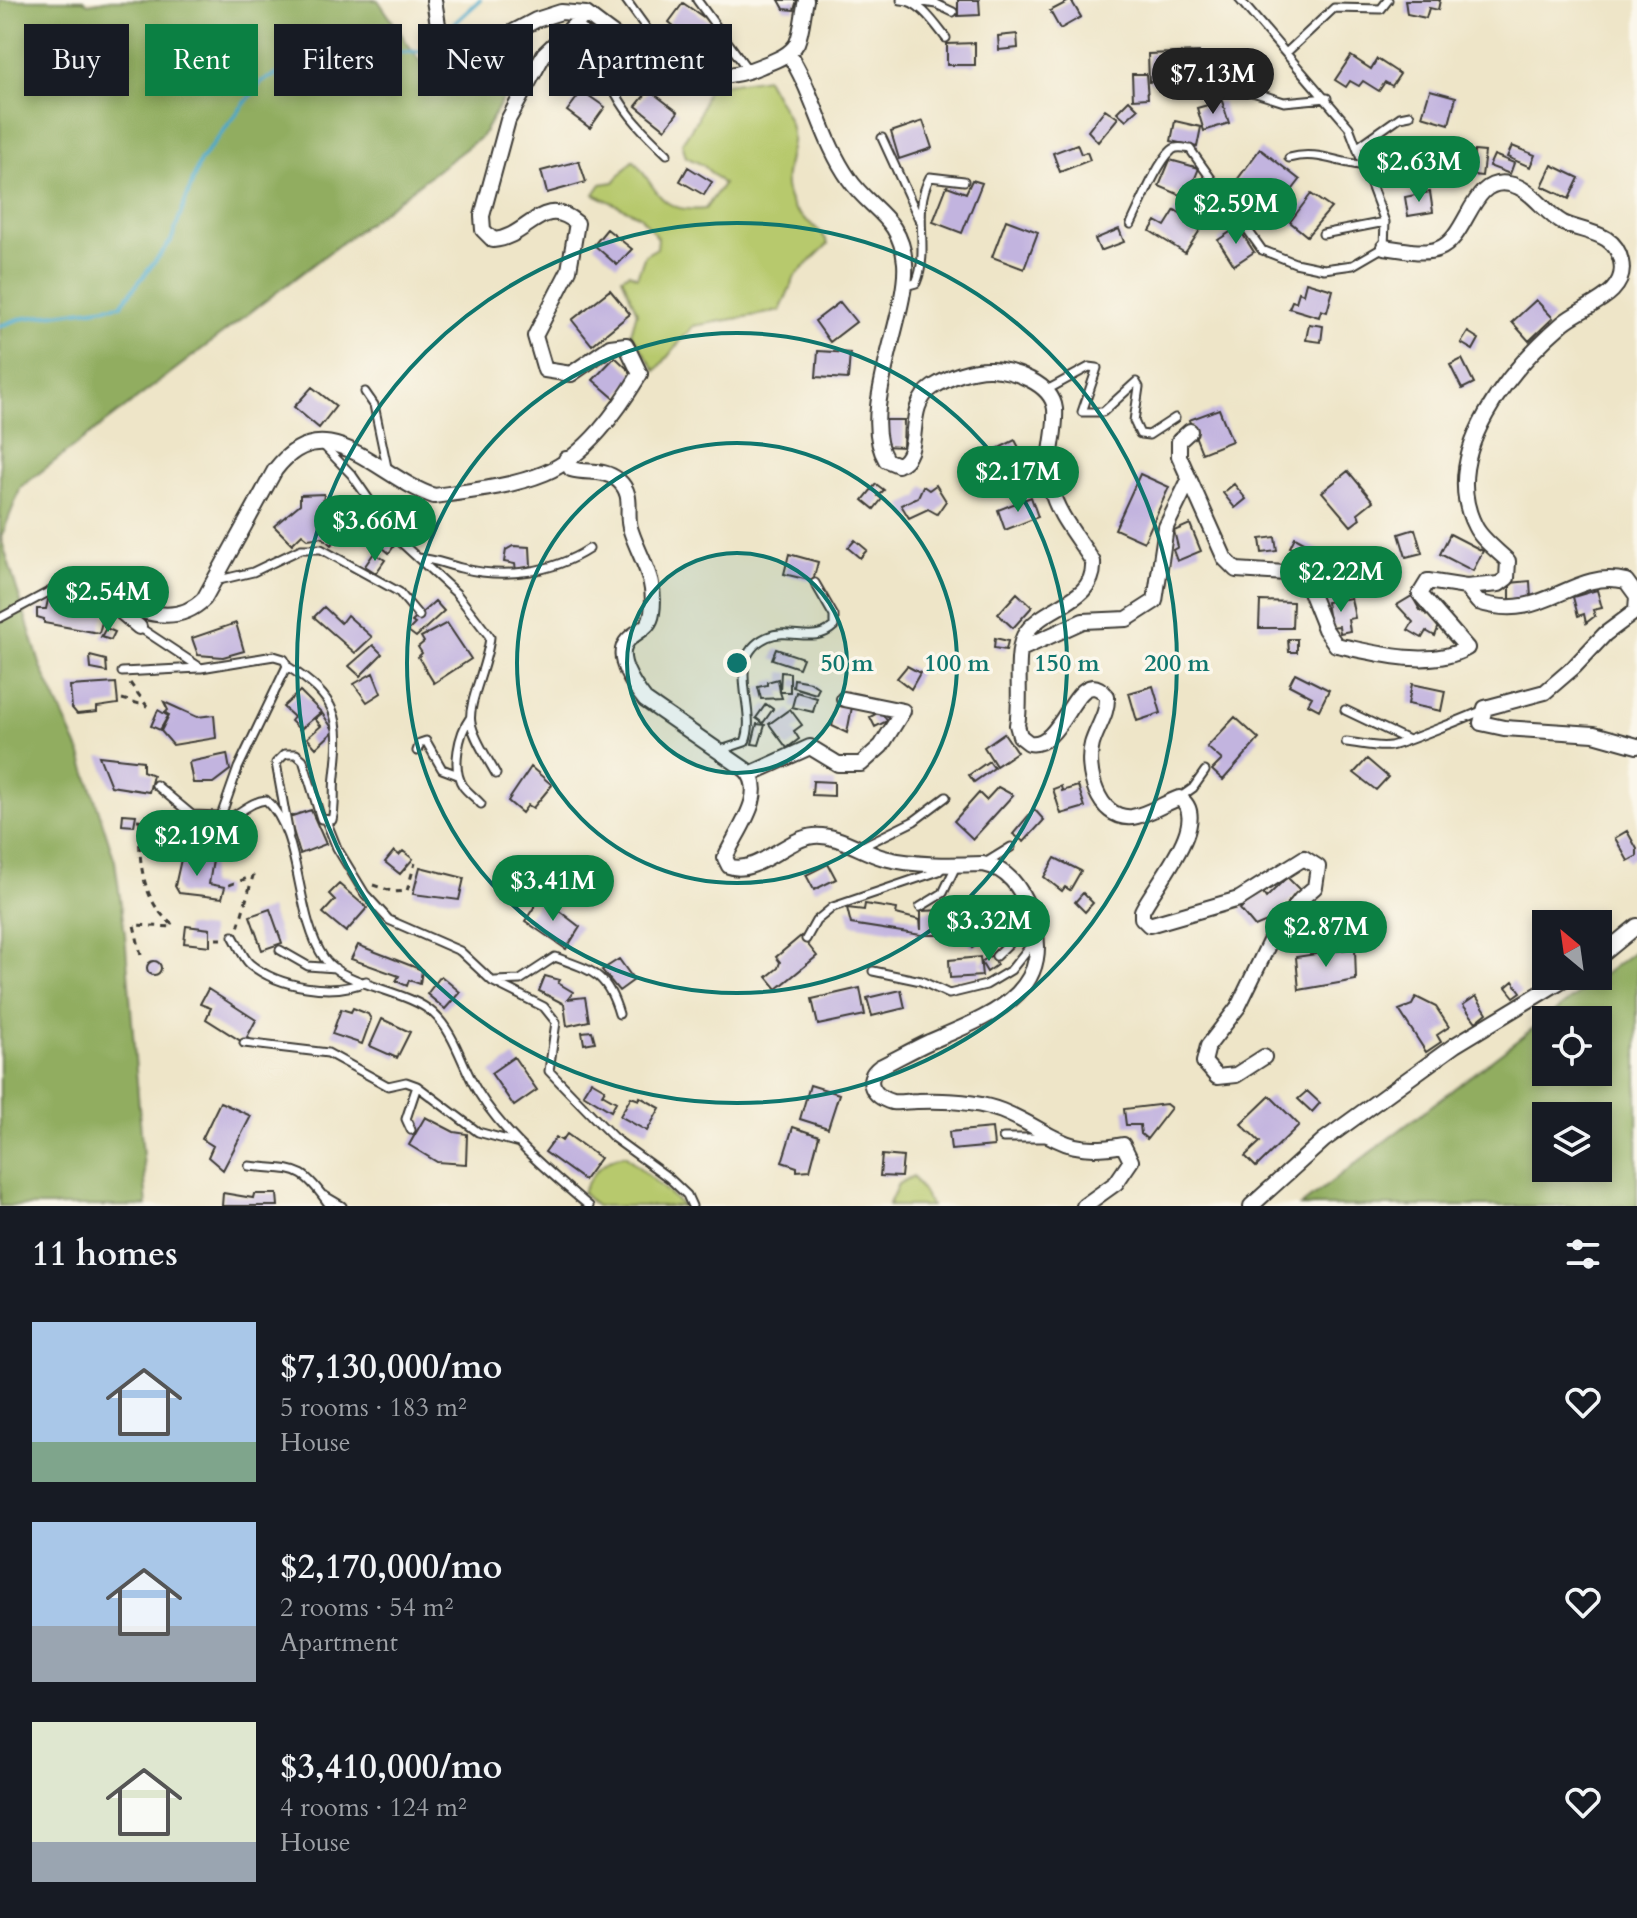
<!DOCTYPE html>
<meta charset="utf-8">
<style>
:root{--surface:#171b24;--page:#20242c;--text:#f1f3f6;--muted:#9ea1a6;--accent:#0b8043}
body{margin:0;font-family:Cardo,serif;background:var(--page);color:var(--text);height:100vh;display:flex;flex-direction:column;font-size:30px;white-space:nowrap}
*{box-sizing:border-box;margin:0}
p{font-size:26px;color:var(--muted)}
.icon{flex:none;width:44px;height:44px;fill:none;stroke:currentColor;stroke-width:2;stroke-linecap:round;stroke-linejoin:round}
.map{position:relative;height:1206px;overflow:hidden}
.panel{display:flex;flex-direction:column;background:var(--surface);flex:1}
.panel>*{flex:none}
.hud{position:absolute;left:24px;top:24px;width:800px;height:72px;display:flex;gap:16px}
.needle{width:52px;rotate:331deg}
.buttons{position:absolute;left:1532px;top:910px;display:grid;gap:16px}
.buttons a{display:grid;place-items:center;width:80px;height:80px;border-radius:0px;background:var(--surface);box-shadow:0 4px 12px #0003;font-size:40px}
.price{position:absolute;translate:-50% -68px;padding:0 18px;border-radius:28px;background:var(--accent);color:#fff;font-size:26px;line-height:52px;filter:drop-shadow(0 2px 4px #0008)}
.price::after{content:'';position:absolute;left:50%;top:48px;width:24px;height:18px;margin-left:-12px;background:inherit;clip-path:polygon(0 0,100% 0,50% 100%)}
.price.current{background:#222;color:#fff}
ul{padding:0;list-style:none}
li{display:flex;align-items:center;gap:24px;height:200px;padding:0 32px}
li span{display:grid;place-items:center;flex:none;width:224px;height:160px;border-radius:0px;color:#555}
li>.icon{margin-inline-start:auto}
span .icon{width:96px;height:96px;fill:#fffc;stroke-width:1}
li b{font-size:34px}
h2{display:flex;justify-content:space-between;align-items:center;height:96px;padding:0 32px;font-size:34px}
.pill{padding:0 28px;border-radius:0px;background:var(--surface);box-shadow:0 4px 12px #0003;font-size:28px;line-height:72px}
.pill.current{background:var(--accent);color:#fff}
.map>svg:first-child{display:block}
</style>
<div class="map">
<svg width="1637" height="1206" viewBox="0 0 1637 1206">
<rect width="100%" height="100%" fill="#fbf7ec"/>
<filter id="ink" filterUnits="userSpaceOnUse"><feTurbulence type="fractalNoise" baseFrequency=".0125" numOctaves="2"/><feDisplacementMap in="SourceGraphic" scale="16" xChannelSelector="R" yChannelSelector="G"/><feConvolveMatrix kernelMatrix="1 2 1 2 8 2 1 2 1" color-interpolation-filters="sRGB"/></filter>
<filter id="wash" filterUnits="userSpaceOnUse"><feTurbulence type="fractalNoise" baseFrequency=".006" numOctaves="4" result="noise"/><feDisplacementMap in="SourceGraphic" scale="32" xChannelSelector="R" yChannelSelector="G"/><feGaussianBlur stdDeviation="1.8" result="paint"/><feColorMatrix in="noise" values="0 0 0 0 0 0 0 0 0 0 0 0 0 0 0 0 0 1.4 0 .05"/><feComposite in="paint" operator="in"/></filter>
<g filter="url(#wash)">
<rect width="100%" height="100%" fill="#eee5c8"/>
<path fill="#b7c96d" stroke="#6a7244" stroke-width="2" d="M766 78C774 96 795 121 792 142 789 164 780 180 791 203 798 220 821 225 828 244L795 276 780 311 693 326 656 371 631 333 637 312 622 277 629 273 637 277 645 255 657 248 658 238 640 216 594 194 601 184 614 182 633 160C658 188 658 214 705 209L723 184 703 165 686 157 682 143 698 118 708 87Z
M625 1155 683 1206H596L582 1192C593 1173 602 1159 625 1155Z
M913 1176 931 1206H888L898 1184Z"/>
<path fill="#91ad60" stroke="#56643e" stroke-width="2" fill-rule="evenodd" d="M0 0H83L88 4 111 0H378L427 72 461 71 514 44 528 55 482 136 21 487 1 538 41 667 81 755 115 861 125 934 147 1206H0Z
M1637 949V1206H1300ZM1546 1020H1598V1072H1546ZM1546 1116H1598V1168H1546Z"/>
<g fill="none" stroke-linecap="round" stroke-linejoin="round">
<path stroke="#4aa8c9" stroke-width="4" d="M445 32 480 0
M0 326 19 319 121 305 171 241 200 161 262 81 315 58 423 51 438 38"/>
</g>
<g id="blocks">
<path fill="#c2b4df" d="M779 0H797L794 10 784 9Z
M958 0H979L980 15 958 16Z
M1071 0 1081 17 1060 29 1050 11Z
M1405 0H1440L1438 10 1429 8 1426 18 1407 14Z
M683 3 715 25 698 46 669 22Z
M1017 34 1018 48 999 50 998 36Z
M975 43V65H947V44Z
M1199 52 1200 79 1149 82 1148 54Z
M1351 56 1371 69 1377 59 1400 74 1392 86 1385 82 1379 91 1363 81 1359 86 1350 81 1346 87 1335 80Z
M1132 74H1146L1148 98 1133 99Z
M649 90 678 112 665 129 636 106Z
M1430 90 1456 97 1449 124 1422 116Z
M582 91 605 107 590 128 567 111Z
M1129 100 1138 109 1126 120 1117 112Z
M1222 101 1229 123 1204 131 1197 108Z
M1105 109 1118 118 1098 142 1088 131Z
M923 121 932 148 899 159 891 132Z
M1175 121 1201 127 1197 147 1171 141Z
M1077 144 1081 154 1087 152 1090 160 1060 172 1053 153Z
M1512 146 1535 155 1530 167 1507 157Z
M1260 149 1300 180 1273 215 1234 184Z
M1474 151 1485 152 1482 176 1473 175Z
M1494 155 1514 163 1510 174 1489 166Z
M1170 160 1199 168 1187 198 1159 186Z
M579 161 586 182 547 193 541 171Z
M1552 165 1579 178 1569 199 1542 186Z
M688 167 712 182 704 195 680 181Z
M972 180 982 183 962 233 933 222 947 186 966 193Z
M1430 192 1433 212 1408 216 1405 197Z
M1311 194 1331 208 1307 236 1290 222Z
M1175 210 1202 227 1185 253 1150 231 1156 221 1165 226Z
M1006 220 1038 232 1024 269 992 257Z
M1238 227 1254 252 1234 265 1218 240Z
M607 229 632 249 617 265 594 245Z
M1119 229 1124 242 1100 251 1095 239Z
M1306 282 1333 290 1327 312 1321 310 1319 317 1289 308 1292 301 1296 302 1299 292 1303 294Z
M610 290 630 314 592 345 572 320Z
M1536 300 1553 318 1529 341 1512 322Z
M840 302 856 322 830 342 815 321Z
M1309 324 1323 326 1321 342 1306 340Z
M1468 332 1479 339 1473 350 1461 343Z
M818 351 850 353 848 379 816 377Z
M615 357 635 376 615 399 593 380Z
M1462 359 1474 383 1462 389 1450 365Z
M312 387 336 406 319 428 294 407Z
M1219 409 1232 441 1202 453 1189 420Z
M885 420H904L903 447 884 446Z
M1015 440 1027 463 1003 476 991 452Z
M1348 471 1373 501 1358 513 1360 519 1351 526 1322 492Z
M1140 474 1169 487 1144 542 1115 529Z
M876 484 884 490 878 496 882 499 874 509 863 500Z
M1234 484 1246 499 1235 508 1223 493Z
M936 485 946 501 937 514 928 509 909 518 901 505 918 497 923 486 929 490Z
M324 494 323 503 350 527 331 545 322 537 308 539 302 534 292 544 274 526 300 504V495Z
M1031 497 1038 517 1005 530 998 510Z
M1190 524 1201 551 1177 561 1173 550 1178 547 1174 531Z
M1415 529 1422 553 1406 557 1399 534Z
M1450 534 1483 551 1473 571 1440 554Z
M380 536 394 546 389 553 376 542Z
M1275 537 1277 551 1262 553 1260 539Z
M1295 537 1328 555 1323 564 1290 547Z
M855 540 867 550 860 558 848 548Z
M513 546 530 547 531 566 516 570 515 564 504 562 506 550Z
M374 553 385 560 376 573 365 566Z
M789 554 818 562 813 581 784 574Z
M1530 581 1531 599 1510 601V583Z
M1597 590 1602 608 1593 610 1595 616 1586 623 1584 614 1578 616 1573 597Z
M1017 593 1032 607 1013 628 998 614Z
M1412 596 1420 610 1440 623 1435 636 1426 631 1422 638 1408 630 1413 622 1397 605Z
M1351 598 1355 618 1348 619 1350 631 1340 633 1339 626 1330 627 1326 602Z
M48 600 93 610 94 604 105 611 99 633 44 623V619L37 617V609H46Z
M435 601 444 611 416 637 408 631 415 624 412 622Z
M1260 601 1293 602 1292 628H1259Z
M324 607 341 623 347 615 372 637 355 653 314 617Z
M236 623 244 651 223 657 198 655 192 638Z
M447 623 471 659 434 683 418 657 422 653 418 647 424 642 421 637Z
M106 628 115 632 111 640 101 637Z
M995 638 1008 641 1006 650 994 648Z
M1288 639H1297V652H1289Z
M373 645 382 654 360 676 349 666Z
M776 649 803 658 799 668 772 659Z
M90 656 106 660 107 672 91 669Z
M907 666 920 673 911 689 897 678Z
M781 672 790 673V692H780L782 698 761 699 758 687 767 685V682L778 679 780 692Z
M373 673 381 693 367 702 354 684Z
M1295 673 1329 690 1319 710 1308 704 1312 697 1289 685Z
M794 679 810 682 819 688 816 694 793 687Z
M116 683 118 704 97 707V712L77 714 72 708 70 686Z
M1412 684 1445 691 1441 711 1408 704Z
M1153 686 1161 713 1137 721 1129 693Z
M300 691 321 712 300 730 291 721 294 717 283 707Z
M796 692 817 698 813 712 792 707Z
M164 702 197 717 214 715 216 738 173 745 161 731 169 715 165 713 168 710Z
M838 703 852 707 847 733 832 726Z
M766 704 773 709 763 723 756 718Z
M790 709 802 725 794 731 799 739 787 748 769 724Z
M158 710 168 716 160 730 151 726Z
M881 711 887 721 875 727 870 717Z
M322 713 334 731 316 748 307 738 321 726 315 719Z
M1235 717 1259 739 1223 780 1212 770 1222 760 1207 747Z
M757 724 765 725 759 745 752 744Z
M1004 733 1017 752 996 766 984 747Z
M227 754 230 770 213 783H193L189 762Z
M99 756 143 761V771L153 775 149 792 111 786Z
M1367 759 1388 777 1376 790 1354 773Z
M989 761 994 768 974 782 969 775Z
M531 767 552 785 533 808 528 805 522 813 508 801Z
M813 781 834 782V796L812 795Z
M1061 786 1062 791 1078 786 1085 807 1061 814 1053 789Z
M998 787 1013 795 973 839 954 821 979 793 986 800Z
M1034 809 1044 820 1024 842 1013 834Z
M311 810 326 844 300 854 289 817Z
M123 814 136 815 134 826 122 825Z
M171 831 187 836 183 852 162 848 163 834 171 835Z
M1627 831 1637 849V856L1628 861 1615 838Z
M394 851 399 855 403 851 413 859 400 874 385 862Z
M182 855 213 860 209 884 225 887 222 898 179 893 175 886Z
M1055 858 1081 871 1070 890 1065 887 1062 891 1044 877Z
M828 864 836 879 814 890 806 875Z
M420 867 464 878 459 900 413 894Z
M1287 877 1300 890 1272 920 1255 927 1240 909 1261 891 1266 898Z
M339 884 367 908 346 932 323 913 335 900 329 894Z
M1083 893 1093 903 1085 912 1075 902Z
M541 897 580 927 566 949 525 921Z
M865 904 897 909 896 914 920 920 921 930V911L946 910 947 935H921L851 924 847 908 864 910Z
M270 909 282 943 262 950 250 916Z
M1000 910 1010 925 972 948 963 933Z
M186 926 210 929V946L184 943Z
M801 936 817 956 777 989 767 977 778 968 780 962 776 957Z
M358 945 422 970 420 984 409 980 407 986 396 981 399 976 351 959Z
M1355 948 1356 980 1299 990 1296 957Z
M992 955 997 965 987 972 981 962Z
M980 957 982 976 950 978 949 960Z
M619 959 634 980 619 991 602 970Z
M147 968a7 7 0 1 1 14 0a7 7 0 1 1-14 0Z
M441 976 460 992 445 1009 427 994Z
M545 976 560 980 558 983 573 992 568 999 585 997 589 1021 567 1026 564 1004 539 991Z
M1513 981 1521 992 1514 997 1506 987Z
M860 988 865 1015 818 1025 812 999Z
M208 989 256 1020 244 1043 206 1019 211 1008 200 1004Z
M901 990 905 1008 872 1016 867 998Z
M1476 996 1487 1013 1476 1022 1463 1005Z
M1416 997 1436 1007 1449 1027 1437 1035 1441 1042 1426 1052 1399 1010 1412 1005Z
M353 1008 368 1014 371 1019 362 1044 332 1034 341 1009 351 1012Z
M382 1019 410 1032 397 1058 370 1046Z
M592 1031 595 1042 584 1044 582 1032Z
M514 1057 537 1090 514 1106 491 1073Z
M591 1081 605 1089 602 1094 616 1102 611 1111 583 1094Z
M810 1085 839 1094 828 1128 800 1119Z
M1307 1091 1320 1103 1312 1112 1298 1099Z
M1270 1096 1299 1125 1256 1167 1245 1156 1260 1142 1241 1124Z
M631 1097 639 1100 640 1097 660 1108 647 1131 620 1116Z
M220 1102 251 1116 223 1170 208 1157 213 1146 202 1139Z
M1166 1104 1171 1108 1147 1139 1141 1134 1140 1125H1126L1124 1109Z
M425 1117 454 1132 467 1134 466 1164 437 1162 409 1145Z
M793 1127 819 1136 810 1170 797 1171V1167L782 1162Z
M992 1128 994 1146 951 1150 949 1132Z
M567 1134 600 1158 584 1180 545 1152 556 1137 562 1141Z
M882 1155 903 1157 901 1177 880 1176Z
M223 1193 253 1198 254 1194H277L278 1206H222Z"/>
</g>
</g>
<g filter="url(#ink)">
<use href="#blocks" fill-opacity="0" stroke="#3c3a36" stroke-width="2"/>
<g fill="none" stroke-linecap="round" stroke-linejoin="round">
<g stroke="#3c3a36" stroke-width="11">
<path id="service" d="M626 0 652 36 685 67
M697 0 748 70
M901 0C919 0 935 24 946 38
M911 0 936 4 953 12
M576 24C604 41 602 65 615 92 628 117 647 135 667 154
M1286 53 1334 8 1381 9 1388 0
M1181 87 1218 81 1284 102 1327 98
M882 138 919 219
M1359 146 1400 117 1410 115
M1289 158C1317 150 1336 163 1366 166
M1131 224C1140 206 1157 163 1172 150 1177 146 1184 148 1190 149L1262 250 1295 263 1324 269 1353 265 1384 247 1385 222 1349 127 1240 0
M1323 234 1385 222
M905 286 916 283C931 249 911 212 930 177L964 181
M1045 391 1089 367 1097 368 1082 412H1103L1136 382 1139 387 1134 421 1140 434 1149 435 1175 418
M365 392 374 405 388 472
M322 444 352 475 395 537 456 593 490 637C488 664 467 704 471 723 474 739 488 759 496 774
M418 558C434 559 445 564 461 568 504 579 552 573 589 549
M215 581 253 572 301 549H321L399 592 419 616
M0 618 56 588 106 599
M139 627 201 668 274 656 284 659 287 666 238 768 221 816 225 820C240 814 251 801 266 800 303 833 294 914 324 958 343 986 406 989 433 1013 456 1034 462 1067 478 1092 505 1136 550 1173 589 1206
M287 666C338 699 342 717 335 776 333 791 336 806 332 820L321 819 303 760 296 754H285L276 763 289 835
M122 672 199 668
M1345 710 1408 740
M470 718C459 733 451 768 463 786 467 792 476 798 481 804
M1346 742C1359 743 1376 748 1390 746 1396 746 1478 713 1483 710
M721 750 745 742C759 710 722 658 767 637 790 627 814 645 834 626V616L815 583
M417 751 420 743 426 741 442 769 458 775
M156 785 192 815 221 816
M1179 798 1193 788 1205 771
M327 823 337 848 365 894 389 920 460 951 492 981 544 1007 556 1022 549 1071 614 1138 669 1178 687 1195 692 1206
M859 848 914 821 946 797
M985 863 1011 847
M920 907 943 893 956 866
M233 936C238 944 243 958 250 964 278 987 334 997 366 981
M806 939 816 921 833 907 939 871 944 866
M280 950 308 966 335 968
M996 956 1032 921
M873 971 921 981 949 994 986 985 1011 970 1035 940
M495 981 520 980 555 957C593 971 607 973 619 1014
M244 1043 328 1053 388 1086 406 1082 417 1086
M411 1130 406 1119 417 1086 478 1132 519 1143
M1003 1138H1048
M249 1166C298 1171 301 1164 330 1206
M325 1196 342 1206"/>
</g>
<g stroke="#3c3a36" stroke-width="18">
<path id="minor" d="M434 0 439 31 453 47 476 46 500 39 536 20 561 12 586 14
M788 53C814 92 822 141 849 179 870 210 901 217 905 263 909 314 857 413 886 460L898 465C925 454 902 407 933 387 949 377 973 368 991 369 1013 370 1052 383 1055 409 1057 435 1045 461 1051 488 1057 515 1079 539 1093 562 1096 604 1042 604 1024 636 1014 656 1022 701 1017 725L1020 736 1029 743C1065 750 1076 659 1107 696 1108 714 1097 727 1092 744 1085 769 1097 820 1132 817 1147 815 1165 803 1179 798 1214 819 1152 888 1142 911V918L1149 925 1239 899 1304 858 1318 867 1315 887 1301 899 1272 937 1238 1007 1208 1046 1204 1062 1217 1077 1236 1075 1264 1057
M1384 247C1400 249 1422 255 1438 249 1469 238 1470 176 1509 184 1532 188 1544 213 1563 223 1584 233 1615 231 1621 261 1629 296 1582 306 1563 323 1512 367 1438 454 1475 526 1481 539 1498 551 1508 561L1507 578 1499 584 1466 587 1478 602C1546 624 1570 568 1626 581L1637 596 1636 611 1605 634 1574 667 1545 692 1485 708 1481 723 1504 728 1594 734 1637 746
M1190 431 1179 441V456L1225 559 1236 570 1303 574 1325 629 1336 645C1376 653 1430 669 1467 648L1420 594 1428 581 1466 587
M566 459 571 469C588 474 603 468 618 480 636 496 624 513 631 531 641 561 657 579 652 613 650 629 637 630 628 640 613 656 634 686 645 700L746 770C769 794 735 833 725 858L729 866C756 876 787 838 814 836 839 834 861 852 884 858 915 866 952 865 983 864 1008 869 1020 887 1029 909 1062 993 987 1017 929 1042 912 1050 896 1059 880 1067 862 1080 874 1097 892 1102 899 1103 909 1101 917 1101 944 1100 977 1101 1002 1111 1054 1132 1061 1157 1123 1145L1131 1161 1116 1183 1084 1206
M106 599C140 610 175 628 204 599L275 470C326 403 378 478 434 496 471 491 511 487 545 473 586 456 618 410 640 374L626 345 610 347 571 374 545 370 535 336 569 270 577 223C542 193 528 238 493 240L483 230 482 216 508 120 544 54 586 14C638 54 693 96 761 66 773 61 790 56 797 43 802 31 803 13 806 0
M113 605 139 627
M1021 649 1083 621 1127 619 1155 601 1166 527 1189 480
M750 774 810 747 838 764H861L881 746 903 711 844 699
M1598 958 1637 926
M1251 1206 1324 1140 1455 1045 1569 976"/>
</g>
<path stroke="#3c3a36" stroke-width="3" stroke-dasharray="6 6" stroke-linecap="butt" d="M130 683 147 706
M122 699 147 706
M137 820 150 821 161 831
M140 820C138 858 141 904 176 927
M229 885 253 876 238 928
M373 885 394 892 407 891 415 863
M216 939H224
M141 955 134 925 173 927"/>
<use href="#service" stroke="#fff" stroke-width="7"/>
<use href="#minor" stroke="#fff" stroke-width="14"/>
</g>
</g>
<circle cx="737" cy="663" r="110" fill="#0f766e" fill-opacity=".12"/>
<g fill="none" stroke="#0f766e" stroke-width="4">
<circle cx="737" cy="663" r="110"/>
<circle cx="737" cy="663" r="220"/>
<circle cx="737" cy="663" r="330"/>
<circle cx="737" cy="663" r="440"/>
</g>
<circle cx="737" cy="663" r="12" fill="#0f766e" stroke="#fbf7ec" stroke-width="4"/>
<g font-size="24" text-anchor="middle" font-weight="bold" fill="#0f766e" stroke="#fbf7ec" stroke-width="7" stroke-linejoin="round" paint-order="stroke">
<text x="847" y="671">50 m</text>
<text x="957" y="671">100 m</text>
<text x="1067" y="671">150 m</text>
<text x="1177" y="671">200 m</text>
</g>
</svg>
<div class="buttons">
<a><svg class="needle" viewBox="-14 -14 28 28"><path d="M0-13l5 13h-10z" fill="#e53935"/><path d="M0 13l5-13h-10z" fill="#9ea1a6"/></svg></a>
<a><svg class="icon" aria-label="locate" viewBox="0 0 24 24"><circle cx="12" cy="12" r="6"/><path d="M12 2v4M12 18v4M2 12h4M18 12h4"/></svg></a>
<a><svg class="icon" aria-label="layers" viewBox="0 0 24 24"><path d="M12 4l9 5-9 5-9-5zM3 14l9 5 9-5"/></svg></a>
</div>
<b class="price current" style="left:1213px;top:116px">$7.13M</b>
<b class="price" style="left:1419px;top:204px">$2.63M</b>
<b class="price" style="left:1236px;top:246px">$2.59M</b>
<b class="price" style="left:1018px;top:514px">$2.17M</b>
<b class="price" style="left:375px;top:563px">$3.66M</b>
<b class="price" style="left:1341px;top:614px">$2.22M</b>
<b class="price" style="left:108px;top:634px">$2.54M</b>
<b class="price" style="left:197px;top:878px">$2.19M</b>
<b class="price" style="left:553px;top:923px">$3.41M</b>
<b class="price" style="left:989px;top:963px">$3.32M</b>
<b class="price" style="left:1326px;top:969px">$2.87M</b>
<div class="hud">
<a class="pill">Buy</a>
<a class="pill current">Rent</a>
<a class="pill">Filters</a>
<a class="pill">New</a>
<a class="pill">Apartment</a>
</div>
</div>
<section class="panel">
<h2>11 homes<svg class="icon" aria-label="filters" viewBox="0 0 24 24"><path d="M4 7h16M4 17h16"/><circle cx="9" cy="7" r="2"/><circle cx="15" cy="17" r="2"/></svg></h2>
<ul>
<li><span style="background:linear-gradient(#a9c7e8 75%,#7fa58c 0)"><svg class="icon" aria-label="home" viewBox="0 0 24 24"><path d="M3 11l9-7 9 7M6 9v11h12V9"/></svg></span><div><b>$7,130,000/mo</b><p>5 rooms · 183 m²</p><p>House</p></div><svg class="icon" aria-label="heart" viewBox="0 0 24 24"><path d="M12 20l-8-8c-3-5 5-10 8-4 3-6 11-1 8 4z"/></svg></li>
<li><span style="background:linear-gradient(#a9c7e8 65%,#9aa5b1 0)"><svg class="icon" aria-label="home" viewBox="0 0 24 24"><path d="M3 11l9-7 9 7M6 9v11h12V9"/></svg></span><div><b>$2,170,000/mo</b><p>2 rooms · 54 m²</p><p>Apartment</p></div><svg class="icon" aria-label="heart" viewBox="0 0 24 24"><path d="M12 20l-8-8c-3-5 5-10 8-4 3-6 11-1 8 4z"/></svg></li>
<li><span style="background:linear-gradient(#dfe7d0 75%,#9aa5b1 0)"><svg class="icon" aria-label="home" viewBox="0 0 24 24"><path d="M3 11l9-7 9 7M6 9v11h12V9"/></svg></span><div><b>$3,410,000/mo</b><p>4 rooms · 124 m²</p><p>House</p></div><svg class="icon" aria-label="heart" viewBox="0 0 24 24"><path d="M12 20l-8-8c-3-5 5-10 8-4 3-6 11-1 8 4z"/></svg></li>
</ul>
</section>
